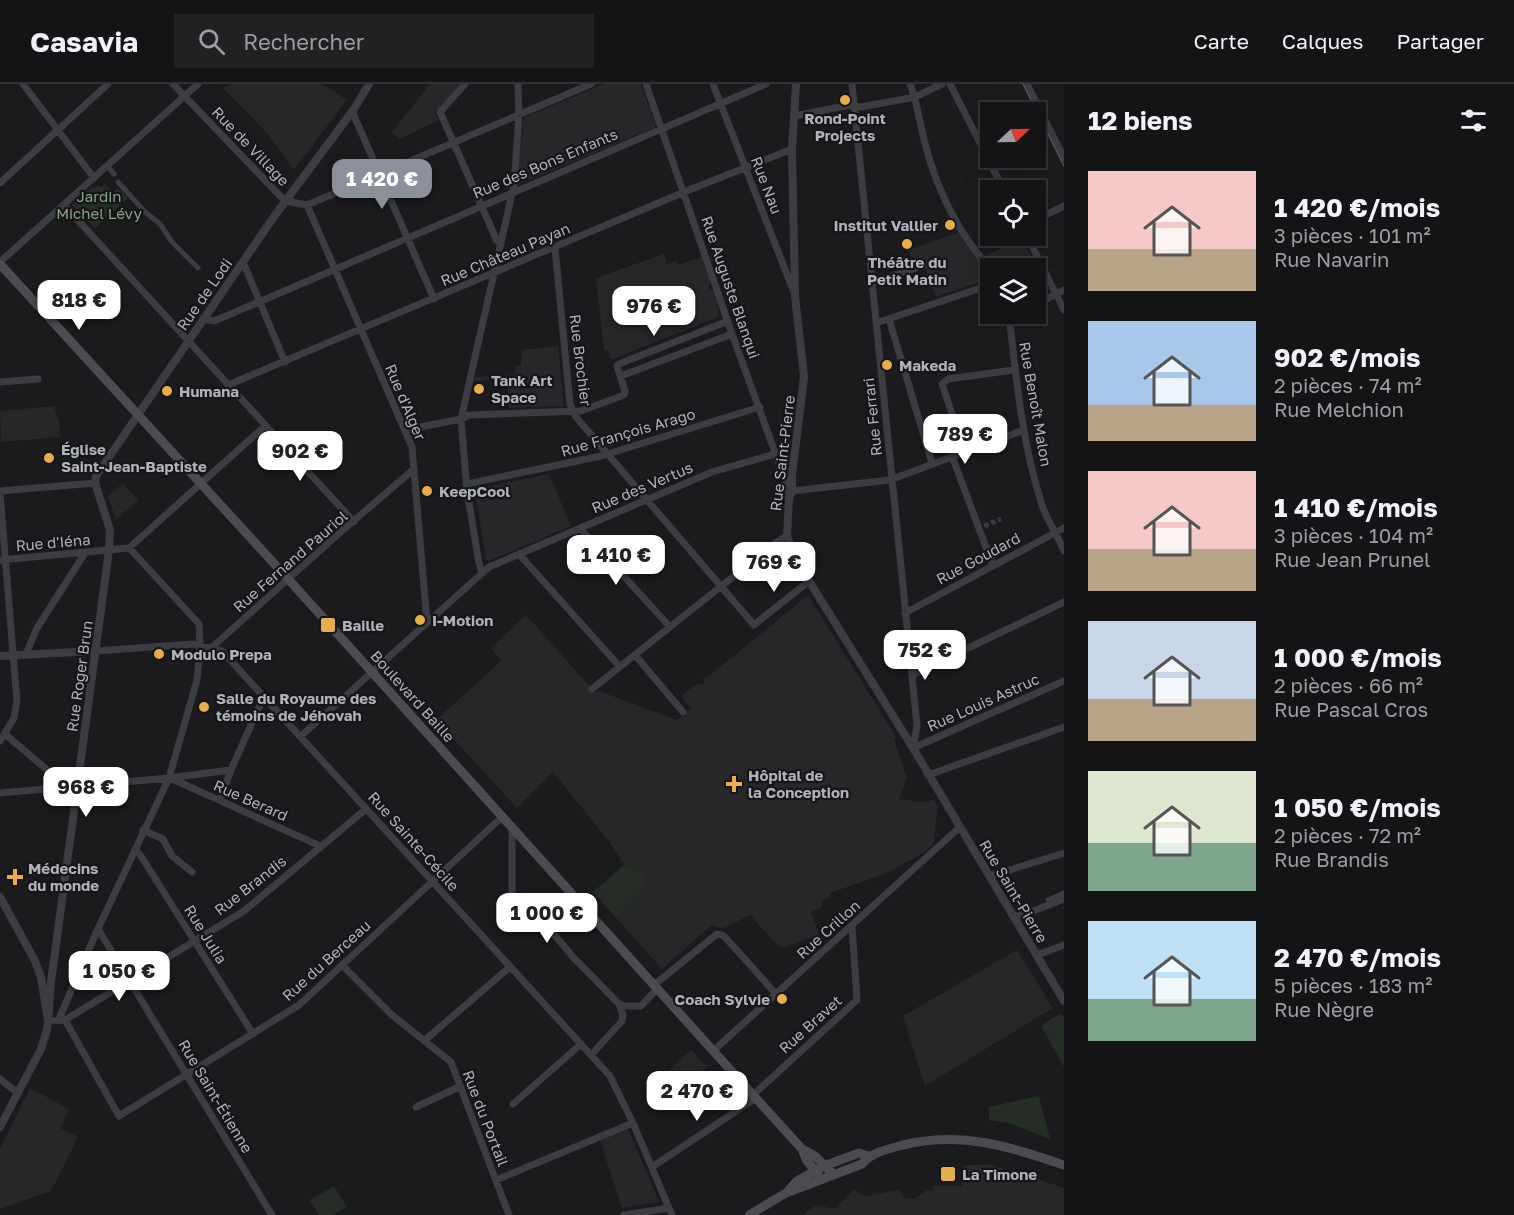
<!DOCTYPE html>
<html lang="fr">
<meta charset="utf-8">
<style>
:root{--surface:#141416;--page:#212123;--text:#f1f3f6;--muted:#9d9ea1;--line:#333335;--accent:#8c9099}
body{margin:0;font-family:"Golos Text",sans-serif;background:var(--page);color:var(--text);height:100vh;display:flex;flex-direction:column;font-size:22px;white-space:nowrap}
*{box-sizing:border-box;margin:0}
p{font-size:20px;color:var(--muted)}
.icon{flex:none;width:33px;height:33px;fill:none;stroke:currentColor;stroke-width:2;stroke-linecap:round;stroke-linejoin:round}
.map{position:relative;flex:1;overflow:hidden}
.panel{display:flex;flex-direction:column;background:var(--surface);width:450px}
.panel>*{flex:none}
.needle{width:39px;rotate:68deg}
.buttons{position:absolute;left:980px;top:18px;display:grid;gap:12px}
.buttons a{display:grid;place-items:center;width:66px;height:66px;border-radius:0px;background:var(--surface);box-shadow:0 6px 24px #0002,0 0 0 2px var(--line);font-size:30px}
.price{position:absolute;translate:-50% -51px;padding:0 14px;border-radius:12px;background:#fff;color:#222;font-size:20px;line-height:39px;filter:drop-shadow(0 2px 3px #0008)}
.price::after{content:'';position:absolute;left:50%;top:36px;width:18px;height:14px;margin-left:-9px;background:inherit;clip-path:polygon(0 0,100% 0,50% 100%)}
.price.on{background:var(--accent);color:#fff}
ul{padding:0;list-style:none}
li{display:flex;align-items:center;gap:18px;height:150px;padding:0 24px}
li span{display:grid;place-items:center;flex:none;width:168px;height:120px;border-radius:0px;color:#555}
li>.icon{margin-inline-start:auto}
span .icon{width:72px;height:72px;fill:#fffc;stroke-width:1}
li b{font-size:26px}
h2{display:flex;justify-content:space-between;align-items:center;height:72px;padding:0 24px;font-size:26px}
header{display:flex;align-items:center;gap:36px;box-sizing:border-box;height:84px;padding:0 30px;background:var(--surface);border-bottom:2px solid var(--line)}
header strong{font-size:28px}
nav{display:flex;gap:33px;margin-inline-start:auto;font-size:21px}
.search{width:420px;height:54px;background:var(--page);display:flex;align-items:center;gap:15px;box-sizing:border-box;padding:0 21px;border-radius:0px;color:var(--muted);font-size:22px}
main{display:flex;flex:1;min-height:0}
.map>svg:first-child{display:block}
</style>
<header>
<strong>Casavia</strong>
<div class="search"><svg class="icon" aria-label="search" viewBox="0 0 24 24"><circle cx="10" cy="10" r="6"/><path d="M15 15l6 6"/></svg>Rechercher</div>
<nav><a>Carte</a><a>Calques</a><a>Partager</a></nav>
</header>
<main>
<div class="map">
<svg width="1064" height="1131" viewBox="0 0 1064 1131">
<rect width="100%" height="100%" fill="#1b1b1d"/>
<path fill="#27272a" d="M230 0H322L347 16 294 86 267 49 223 4Z
M430 0H460L435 29 439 36 400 55 392 48Z
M604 0H641L656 43 522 99 517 95 523 37 525 33Z
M960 148 990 190V195L936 213 923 176 913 179 909 166Z
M1022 154 1032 175 1012 184H994L983 173Z
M664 170 667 180 676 177 678 181 702 173 710 196 709 201 710 206H713L719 227 718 233 613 275 610 274 609 266H604L596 194Z
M558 262 564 322 510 324 507 295 474 297 475 293 515 291V282L521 281 522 266Z
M54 322 59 338 60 353 1 358 0 327Z
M549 390 571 442 489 477 486 476 475 405Z
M123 399 138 416 116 436 108 412Z
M808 511 896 653 894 655 907 694 899 715 920 718 934 716 938 723 933 761 925 768 887 789 830 809 831 813 821 817 823 820 820 825 811 828 819 851 783 864 777 861 750 831 724 844 715 843 712 841 662 885 617 835 646 802 645 791 621 777 619 772 607 755 553 688 517 724 436 636 501 577 491 564 526 531 595 608 599 607 677 636 691 625 681 612 699 598 701 601 705 599 703 595 708 593Z
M1017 866 1053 924 925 1002 903 932Z
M691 966 707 983 675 1011 667 988Z
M30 1004 69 1025 60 1044 78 1053 51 1107 0 1125V1064Z
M628 1045 659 1118 622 1124 600 1056Z
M996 1085 1014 1087 1064 1104V1131H801L817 1121 834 1125 855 1105 862 1111 866 1112 898 1106 905 1114 914 1115 927 1106H933V1102H962V1099L972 1098 981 1089Z"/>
<path fill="#252d26" d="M105 100 113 108 118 104 128 114 95 144 72 121 92 103 94 105 98 101 101 104Z
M625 780 645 791 646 802 617 835 593 808Z
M1059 930 1064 932V983L1041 942Z
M1039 1012 1050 1055 1008 1039 989 1036V1023Z
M988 1080 1006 1086 982 1089 980 1096 962 1099 963 1082Z
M334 1102 347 1123 334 1131H319L310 1116Z"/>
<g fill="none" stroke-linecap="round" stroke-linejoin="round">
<path stroke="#38393d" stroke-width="5" stroke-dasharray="5 2.5" stroke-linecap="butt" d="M984 442 1001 435"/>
<path stroke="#3c3d42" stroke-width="5" d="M107 82 114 90
M118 98 144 127 160 140 172 158 198 184
M1048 816 1064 809"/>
<path stroke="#3c3d42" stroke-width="7" d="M23 0 94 94
M173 0 285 117 307 121 591 0
M465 0 440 28 497 157 501 160
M646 0 732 250 784 393 789 415
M713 0 793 206
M852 0 912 591 917 642 913 664
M910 0C918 20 920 42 926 63 938 108 959 150 990 184
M950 0 1004 106
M1027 0 1064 74
M352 27 434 215
M794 32 850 21 861 23 915 13 942 0
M0 99 108 0
M64 121 354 438
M307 121 412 363 427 538
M1035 136 1064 122
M1027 152 1064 226
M555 164 570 320 576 333 754 541 809 497
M0 178 198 0
M243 178 285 278
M873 198 925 181
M1035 221 1064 206
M1009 230C1016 294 1022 359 1042 421 1047 437 1058 451 1064 467
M1009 234 1017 230
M203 235 214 237 259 218 766 0
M889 235 932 379
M876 239 990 201
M621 292 732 250
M0 298 38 295
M228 301 689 106 792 65
M405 346 461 335 469 331 581 327 624 311 625 307 617 282 619 280 728 237
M965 368 942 300 948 295 1014 286
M952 372 993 482
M467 400 601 372 760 323
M0 407 95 399
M792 407 890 396 1024 346
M0 410 17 617 14 634 0 657
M580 444 670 543
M129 464 265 342
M519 470 620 583
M0 476 129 464 133 468 199 540 200 562 222 567 610 992 633 1039 672 1131
M482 489 479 479 467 407 461 335 514 101 519 31 518 0
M905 529 1064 444
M210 565 343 446 414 385
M26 570 37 544 85 469
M635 571 683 628
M912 591 1064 518
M592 605 778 457 787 452
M5 650 66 702
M301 652 489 483 712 388 775 370
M913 664 1064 597
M928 691 1064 643
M170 694 320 762
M0 709 169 694 231 686
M220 716 231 686 264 612
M512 744V812L547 842 573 873 619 920 623 932 622 937 591 971
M143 746 163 755 172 772 192 788
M135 765 141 772 253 950
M990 792 1064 769
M1016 832 1023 831 1064 815
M98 845 272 1131
M1037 871 1064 861
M342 881 392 931 451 978 509 1131
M654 901 717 850 724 852 776 910
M619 920 624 922H641L657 905
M59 935 96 849 169 694 197 596 200 562 193 560 96 567
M65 936 119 1032 299 921 502 733
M48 937 65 936 244 827 366 725
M425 956 510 883
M713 967 960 743
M0 995 18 1009
M753 1011 857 916 852 842
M513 1020 581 960
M416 1023 459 1003
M652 1083 756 1014
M496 1096 633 1039
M624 1131 669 1124"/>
<path stroke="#3c3d42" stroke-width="8" d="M796 0 792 65 795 212 804 293 792 391V407L789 415 787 452C792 469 800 483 809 497L913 664 1064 917
M0 572 96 567
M0 813 35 877 41 893 48 937 47 946 41 965 0 1043
M48 937 51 898 109 466 110 446 95 399 96 392 273 134 354 25 369 0"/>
<path stroke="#4a4c51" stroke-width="9" d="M0 180 280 486 753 1011 802 1065 816 1073 834 1091
M802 1065 807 1077 818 1090
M788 1107 797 1097 824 1082 859 1069 869 1072
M749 1131 786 1109 862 1080C872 1068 888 1065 903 1061 963 1047 1007 1062 1064 1081"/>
<path stroke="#53555a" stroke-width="1.5" d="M1023 0 1064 82"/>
</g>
<g fill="#e6af4a" stroke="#161618" stroke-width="2">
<circle cx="845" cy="16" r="6"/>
<circle cx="950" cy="141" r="6"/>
<circle cx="907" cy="160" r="6"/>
<circle cx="887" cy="281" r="6"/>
<circle cx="479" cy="305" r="6"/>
<circle cx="167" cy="307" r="6"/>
<circle cx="49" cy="374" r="6"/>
<circle cx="427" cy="407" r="6"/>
<circle cx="420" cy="536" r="6"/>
<rect x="320" y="533" width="16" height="16" rx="3"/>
<circle cx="159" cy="570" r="6"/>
<circle cx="204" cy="623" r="6"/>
<path d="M731 691h6v6h6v6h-6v6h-6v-6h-6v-6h6z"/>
<path d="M12 784h6v6h6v6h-6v6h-6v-6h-6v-6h6z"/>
<circle cx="782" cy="915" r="6"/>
<rect x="940" y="1082" width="16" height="16" rx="3"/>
</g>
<g text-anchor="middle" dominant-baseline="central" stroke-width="4.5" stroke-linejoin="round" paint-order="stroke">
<g font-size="15" font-weight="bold" fill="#aeb2bb" stroke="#161618" text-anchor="start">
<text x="845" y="34" text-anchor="middle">Rond-Point<tspan x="845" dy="17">Projects</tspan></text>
<text x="938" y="141" text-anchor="end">Institut Vallier</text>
<text x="907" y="178" text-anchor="middle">Théâtre du<tspan x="907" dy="17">Petit Matin</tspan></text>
<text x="899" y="281">Makeda</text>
<text x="491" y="296">Tank Art<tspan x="491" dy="17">Space</tspan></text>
<text x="179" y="307">Humana</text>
<text x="61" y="365">Église<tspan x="61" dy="17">Saint-Jean-Baptiste</tspan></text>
<text x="439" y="407">KeepCool</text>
<text x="432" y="536">I-Motion</text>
<text x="342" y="541">Baille</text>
<text x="171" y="570">Modulo Prepa</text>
<text x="216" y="614">Salle du Royaume des<tspan x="216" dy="17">témoins de Jéhovah</tspan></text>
<text x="748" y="691">Hôpital de<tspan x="748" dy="17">la Conception</tspan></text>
<text x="28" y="784">Médecins<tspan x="28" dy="17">du monde</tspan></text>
<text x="770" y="915" text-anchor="end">Coach Sylvie</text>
<text x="962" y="1090">La Timone</text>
</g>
<g font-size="15" fill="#aeb2bb" stroke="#161618">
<text transform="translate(251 62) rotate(46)">Rue de Village</text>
<text transform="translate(545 79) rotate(-23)">Rue des Bons Enfants</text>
<text transform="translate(767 101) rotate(69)">Rue Nau</text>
<text transform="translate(505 170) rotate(-23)">Rue Château Payan</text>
<text transform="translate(731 203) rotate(71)">Rue Auguste Blanqui</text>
<text transform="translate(204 210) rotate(-55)">Rue de Lodi</text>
<text transform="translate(581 276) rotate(83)">Rue Brochier</text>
<text transform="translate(406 318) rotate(67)">Rue d'Alger</text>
<text transform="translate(1036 320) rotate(80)">Rue Benoît Malon</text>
<text transform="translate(872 333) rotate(-96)">Rue Ferrari</text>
<text transform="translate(628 348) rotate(-16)">Rue François Arago</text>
<text transform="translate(782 369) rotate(-83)">Rue Saint-Pierre</text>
<text transform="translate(642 403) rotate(-23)">Rue des Vertus</text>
<text transform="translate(53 458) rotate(-5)">Rue d'Iéna</text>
<text transform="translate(978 474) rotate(-28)">Rue Goudard</text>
<text transform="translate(290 477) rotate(-41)">Rue Fernand Pauriol</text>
<text transform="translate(79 592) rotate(-82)">Rue Roger Brun</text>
<text transform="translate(413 612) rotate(48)">Boulevard Baille</text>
<text transform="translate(983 618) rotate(-24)">Rue Louis Astruc</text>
<text transform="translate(251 716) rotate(24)">Rue Berard</text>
<text transform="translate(414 757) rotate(48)">Rue Sainte-Cécile</text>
<text transform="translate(250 801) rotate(-38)">Rue Brandis</text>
<text transform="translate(1014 807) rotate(59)">Rue Saint-Pierre</text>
<text transform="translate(828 845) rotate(-42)">Rue Crillon</text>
<text transform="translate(206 850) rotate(58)">Rue Julia</text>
<text transform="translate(326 876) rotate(-42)">Rue du Berceau</text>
<text transform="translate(810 940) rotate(-42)">Rue Bravet</text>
<text transform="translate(216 1012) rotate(59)">Rue Saint-Étienne</text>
<text transform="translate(486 1034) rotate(69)">Rue du Portail</text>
</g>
<g font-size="15" fill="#87a588" stroke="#161618">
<text x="99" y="112">Jardin<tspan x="99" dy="17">Michel Lévy</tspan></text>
</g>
</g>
</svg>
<div class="buttons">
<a><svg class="needle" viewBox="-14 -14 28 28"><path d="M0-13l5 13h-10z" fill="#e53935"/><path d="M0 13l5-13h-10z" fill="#9d9ea1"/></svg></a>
<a><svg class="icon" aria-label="locate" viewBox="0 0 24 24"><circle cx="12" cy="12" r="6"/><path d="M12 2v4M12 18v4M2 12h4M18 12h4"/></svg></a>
<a><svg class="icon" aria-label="layers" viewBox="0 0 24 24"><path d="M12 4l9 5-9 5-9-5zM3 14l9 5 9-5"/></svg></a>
</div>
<b class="price on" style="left:382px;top:126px">1 420 €</b>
<b class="price" style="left:79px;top:247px">818 €</b>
<b class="price" style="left:654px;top:253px">976 €</b>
<b class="price" style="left:965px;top:381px">789 €</b>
<b class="price" style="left:300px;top:398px">902 €</b>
<b class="price" style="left:616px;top:502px">1 410 €</b>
<b class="price" style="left:774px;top:509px">769 €</b>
<b class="price" style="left:925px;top:597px">752 €</b>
<b class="price" style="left:86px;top:734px">968 €</b>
<b class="price" style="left:547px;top:860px">1 000 €</b>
<b class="price" style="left:119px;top:918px">1 050 €</b>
<b class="price" style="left:697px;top:1038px">2 470 €</b>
</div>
<section class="panel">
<h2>12 biens<svg class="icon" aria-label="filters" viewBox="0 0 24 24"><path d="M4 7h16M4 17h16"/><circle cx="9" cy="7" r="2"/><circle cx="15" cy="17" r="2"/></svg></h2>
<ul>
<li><span style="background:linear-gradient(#f6c9c9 65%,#b9a48a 0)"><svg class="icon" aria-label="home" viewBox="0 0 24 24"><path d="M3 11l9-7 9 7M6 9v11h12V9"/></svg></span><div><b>1 420 €/mois</b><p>3 pièces · 101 m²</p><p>Rue Navarin</p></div></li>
<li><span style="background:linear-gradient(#a9c7e8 70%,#b9a48a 0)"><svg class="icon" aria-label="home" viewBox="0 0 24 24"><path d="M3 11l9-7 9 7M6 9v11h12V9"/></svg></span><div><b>902 €/mois</b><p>2 pièces · 74 m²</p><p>Rue Melchion</p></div></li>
<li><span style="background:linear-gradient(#f6c9c9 65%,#b9a48a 0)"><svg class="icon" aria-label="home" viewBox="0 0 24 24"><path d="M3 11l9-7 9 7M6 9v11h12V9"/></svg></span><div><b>1 410 €/mois</b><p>3 pièces · 104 m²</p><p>Rue Jean Prunel</p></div></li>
<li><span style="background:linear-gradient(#c9d6e8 65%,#b9a48a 0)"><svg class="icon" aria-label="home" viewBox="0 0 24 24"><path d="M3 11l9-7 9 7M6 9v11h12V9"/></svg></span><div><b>1 000 €/mois</b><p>2 pièces · 66 m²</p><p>Rue Pascal Cros</p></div></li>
<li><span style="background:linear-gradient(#dfe7d0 60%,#7fa58c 0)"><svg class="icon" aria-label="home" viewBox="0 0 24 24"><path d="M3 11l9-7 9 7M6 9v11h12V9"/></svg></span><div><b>1 050 €/mois</b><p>2 pièces · 72 m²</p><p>Rue Brandis</p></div></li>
<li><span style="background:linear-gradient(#bfe0f5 65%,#7fa58c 0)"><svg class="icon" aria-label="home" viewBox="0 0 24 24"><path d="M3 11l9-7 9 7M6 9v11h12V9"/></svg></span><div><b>2 470 €/mois</b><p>5 pièces · 183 m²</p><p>Rue Nègre</p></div></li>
</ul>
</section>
</main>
